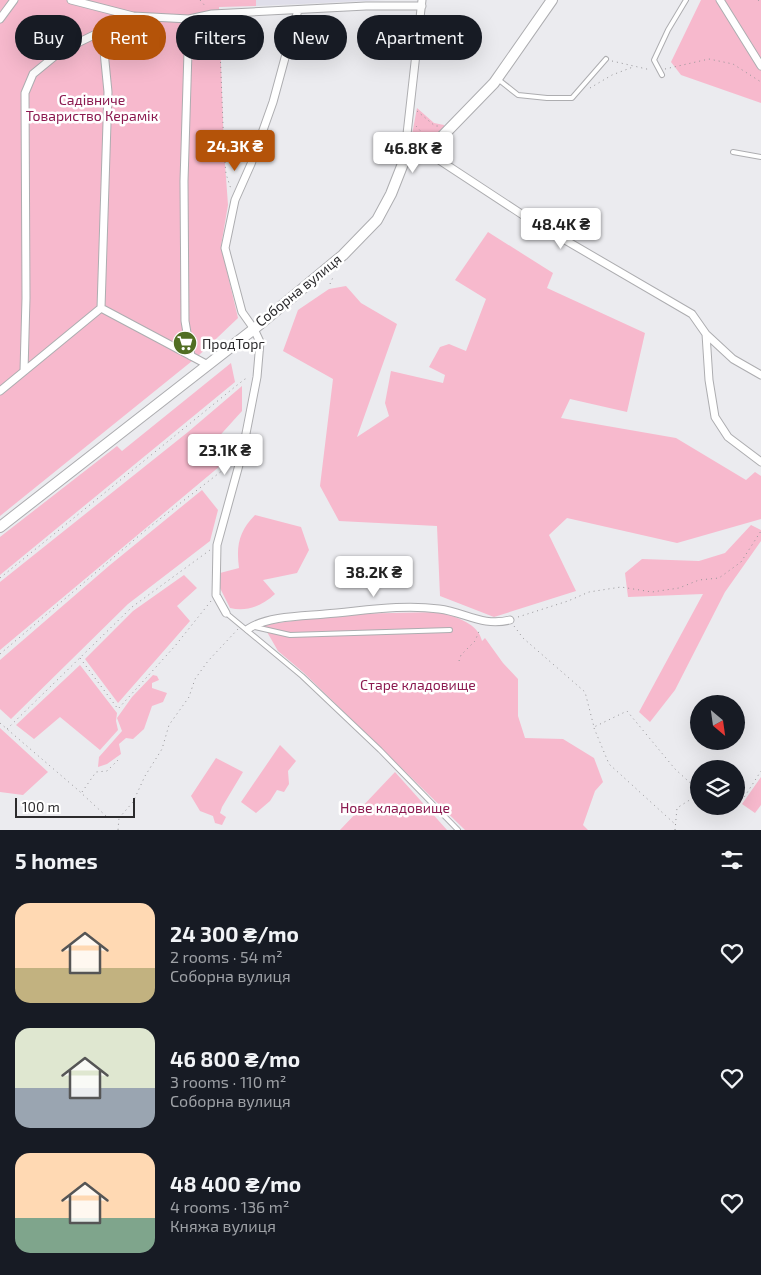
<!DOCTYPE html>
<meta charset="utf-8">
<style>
:root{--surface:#171b24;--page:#20242c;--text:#f1f3f6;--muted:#9ea1a6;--accent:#b45309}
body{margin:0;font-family:"Exo 2",sans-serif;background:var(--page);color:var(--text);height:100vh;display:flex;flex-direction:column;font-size:19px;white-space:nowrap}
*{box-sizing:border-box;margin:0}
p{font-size:16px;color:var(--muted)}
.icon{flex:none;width:28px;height:28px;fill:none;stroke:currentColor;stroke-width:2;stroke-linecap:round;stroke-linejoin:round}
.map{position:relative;height:830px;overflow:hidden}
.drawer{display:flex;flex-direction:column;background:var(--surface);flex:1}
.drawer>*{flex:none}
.hud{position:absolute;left:15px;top:15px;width:500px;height:45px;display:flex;gap:10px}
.needle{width:32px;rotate:151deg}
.buttons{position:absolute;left:690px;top:695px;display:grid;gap:10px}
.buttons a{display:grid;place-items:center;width:55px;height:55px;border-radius:50%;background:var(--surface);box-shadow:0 5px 20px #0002;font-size:25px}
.scale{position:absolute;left:15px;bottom:12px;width:120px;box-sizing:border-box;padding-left:5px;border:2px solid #2c2b2d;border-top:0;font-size:14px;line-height:18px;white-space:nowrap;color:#2c2b2d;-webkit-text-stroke:4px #fff;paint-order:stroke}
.price{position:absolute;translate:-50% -42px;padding:0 11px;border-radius:5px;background:#fff;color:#222;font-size:16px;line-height:32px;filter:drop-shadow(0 1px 2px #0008)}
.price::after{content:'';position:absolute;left:50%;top:30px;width:15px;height:11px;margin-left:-8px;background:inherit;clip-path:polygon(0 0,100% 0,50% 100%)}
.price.on{background:var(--accent);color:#fff}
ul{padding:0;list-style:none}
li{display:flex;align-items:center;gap:15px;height:125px;padding:0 15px}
li span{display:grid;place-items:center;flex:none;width:140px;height:100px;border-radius:15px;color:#555}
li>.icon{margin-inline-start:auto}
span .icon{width:60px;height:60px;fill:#fffc;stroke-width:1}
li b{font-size:21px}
h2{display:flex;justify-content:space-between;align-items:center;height:60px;padding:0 15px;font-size:21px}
.pill{padding:0 18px;border-radius:22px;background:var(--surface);box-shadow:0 5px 20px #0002;font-size:18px;line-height:45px}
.pill.on{background:var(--accent);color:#fff}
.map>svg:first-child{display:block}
</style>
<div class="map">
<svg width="761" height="830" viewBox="0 0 761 830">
<rect width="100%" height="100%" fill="#ebebef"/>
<path fill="#e0dfea" d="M256 0H386L256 6Z"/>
<path fill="#f7b9cd" d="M0 0H256V6L219 7 224 150 228 205 221 246 238 318 197 357 0 516Z
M701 0H761V103L681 75 671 62Z
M417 108 434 123 444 125V130C435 137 425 150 413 145L411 140Z
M488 232 553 273 547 288 645 333 627 412 570 399 561 418 676 438 746 480 755 472 761 476V519L677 543 567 518 549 535 576 591 494 617 440 596 437 526 339 521 320 486 333 379 283 351 298 310 329 289 346 286 361 303 397 324 357 437 389 416 385 403 391 371 443 383 445 375 429 367 440 347 449 344 466 351 486 299 455 280Z
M231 363 235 382 0 575V537L117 446 122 451Z
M242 386V411L214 442 226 461 0 650V582L188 432Z
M202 490 218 510 210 541 128 604 11 719 0 709V660L110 565Z
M255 515 301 527 309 550 297 573 263 580 275 594C262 606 247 612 230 608L219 586 220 573 239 568C236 546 239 531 255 515Z
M751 525 761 530V541L725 592 675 690 650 722 639 712 703 594 628 597 625 573 642 559 699 561 725 553Z
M184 575 197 588 177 606 190 621 118 703 85 659 133 611Z
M441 612C457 618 478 623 482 641L485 638 503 663 518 679V716L525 738 563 739 594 758 603 782 595 791 583 825 588 830H465L304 673 278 651 263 625 343 614Z
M80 665 117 713 116 721 118 730 100 750 60 717 34 739 16 725Z
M153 675 157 676 159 680 152 683V688L167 693 163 702 152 706 144 729 133 739 126 738 119 744 121 754 107 764 98 767 99 757 122 731 117 718 132 697Z
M0 728 48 772 23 795 0 792Z
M280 745 296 761 288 771 289 784 284 792 277 790 270 801 256 813 241 802Z
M216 758 243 772 222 807 220 813 226 817 222 825 215 823 213 816 200 811 191 796Z
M395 772 447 830H340Z
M761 777V805L755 813 742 804Z"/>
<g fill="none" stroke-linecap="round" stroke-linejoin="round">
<g stroke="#adadb0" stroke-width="6">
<path id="lane" d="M662 75 654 60 668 30 686 0
M499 80 518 95 547 98H572L606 59
M733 152 761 157
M226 613 302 676 380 750 458 830
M255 627 290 635 450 630"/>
</g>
<g stroke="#adadb0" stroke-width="9">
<path id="street" d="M71 0 133 16
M720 0 761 66
M0 19 14 0
M189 19 184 181 185 321 191 356
M427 152 529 219 692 314 706 334 709 380 715 417 728 437 761 462
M404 161 422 0
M101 308 108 92 102 31
M706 334 733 359 761 375
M24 371 26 298 25 93 33 74 61 51 133 16 189 19 212 14 366 6H422
M0 391 101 308 208 365
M226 613 216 595 217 545 242 454 257 377 260 342 254 329 242 312 225 248 235 200 251 164 273 102 298 10
M248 629C267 616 303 616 325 614 363 611 401 604 439 609 465 612 482 627 510 620"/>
</g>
<g stroke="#adadb0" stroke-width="12">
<path id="secondary" d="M0 527 254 329 343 255 377 220 391 194 404 161 427 152 494 83 552 0"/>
</g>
<path stroke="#959497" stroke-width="1" stroke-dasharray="1 4" stroke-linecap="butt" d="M200 0 206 7
M758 0 761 3
M219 22 224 150 226 174 231 189
M612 61 651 70
M665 69 709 59 733 64 761 82
M590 88 612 75 633 67
M417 111 435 126H438
M416 126 427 138
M330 284 334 275
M0 578 236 386 245 379 248 378
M518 617 568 601 589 592 621 587 652 592 679 588 699 580 719 578 741 562 761 531
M514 626 523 638 585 692 594 727 627 711 675 769 699 791
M0 654 147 529 232 463
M80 658 118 709 175 646 211 601
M459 661 461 655 475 641 480 629
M0 723 78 790 106 816 119 818 118 830
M594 728 609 764 676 825
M7 729 132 607 210 550
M82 792 96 772 107 771 120 758
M736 801 743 799 761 771
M119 818 133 802 145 776 162 749 169 725 189 697 195 679 208 661 238 629
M675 830 677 808 699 794"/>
<use href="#lane" stroke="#fff" stroke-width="4"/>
<use href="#street" stroke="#fff" stroke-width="7"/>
<use href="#secondary" stroke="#fff" stroke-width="10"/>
</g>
<defs>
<g id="supermarket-disc" transform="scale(1.25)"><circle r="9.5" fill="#516e23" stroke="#fff"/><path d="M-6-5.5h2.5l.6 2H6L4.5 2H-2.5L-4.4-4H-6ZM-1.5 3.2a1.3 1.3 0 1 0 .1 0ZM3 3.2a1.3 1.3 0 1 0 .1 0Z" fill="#fff"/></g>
</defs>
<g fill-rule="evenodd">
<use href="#supermarket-disc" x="185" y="343"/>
</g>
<g text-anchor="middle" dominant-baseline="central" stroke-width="5" stroke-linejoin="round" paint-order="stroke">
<g font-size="14" fill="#8c1a50" stroke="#fff">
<text x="92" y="99">Садівниче<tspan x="92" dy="16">Товариство Керамік</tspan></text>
<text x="418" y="684">Старе кладовище</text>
<text x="395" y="807">Нове кладовище</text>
</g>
<g font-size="14" fill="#2c2b2d" stroke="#fff">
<text transform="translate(298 290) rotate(-39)">Соборна вулиця</text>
</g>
<g font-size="14" fill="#2c2b2d" stroke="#fff" text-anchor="start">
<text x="202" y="343">ПродТорг</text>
</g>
</g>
</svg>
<div class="buttons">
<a><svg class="needle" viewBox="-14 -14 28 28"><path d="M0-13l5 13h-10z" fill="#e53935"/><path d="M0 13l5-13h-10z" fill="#9ea1a6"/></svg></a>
<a><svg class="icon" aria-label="layers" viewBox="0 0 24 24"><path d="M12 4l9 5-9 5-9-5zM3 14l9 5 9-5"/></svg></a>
</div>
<div class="scale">100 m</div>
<b class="price on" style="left:235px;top:172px">24.3K ₴</b>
<b class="price" style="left:413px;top:174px">46.8K ₴</b>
<b class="price" style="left:561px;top:250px">48.4K ₴</b>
<b class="price" style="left:225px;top:476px">23.1K ₴</b>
<b class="price" style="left:374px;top:598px">38.2K ₴</b>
<div class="hud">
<a class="pill">Buy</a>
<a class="pill on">Rent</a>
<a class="pill">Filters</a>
<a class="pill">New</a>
<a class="pill">Apartment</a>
</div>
</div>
<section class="drawer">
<h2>5 homes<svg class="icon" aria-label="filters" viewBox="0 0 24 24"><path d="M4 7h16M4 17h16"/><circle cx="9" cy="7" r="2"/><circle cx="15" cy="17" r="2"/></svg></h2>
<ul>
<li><span style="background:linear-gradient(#ffd9b3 65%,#c2b280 0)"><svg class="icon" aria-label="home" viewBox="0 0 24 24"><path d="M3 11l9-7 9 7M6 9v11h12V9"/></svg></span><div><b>24 300 ₴/mo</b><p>2 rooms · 54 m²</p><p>Соборна вулиця</p></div><svg class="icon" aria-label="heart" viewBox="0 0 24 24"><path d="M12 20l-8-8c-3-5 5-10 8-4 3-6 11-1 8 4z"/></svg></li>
<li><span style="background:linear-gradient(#dfe7d0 60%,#9aa5b1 0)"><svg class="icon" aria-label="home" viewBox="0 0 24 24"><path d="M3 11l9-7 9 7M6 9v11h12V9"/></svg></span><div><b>46 800 ₴/mo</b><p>3 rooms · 110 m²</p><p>Соборна вулиця</p></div><svg class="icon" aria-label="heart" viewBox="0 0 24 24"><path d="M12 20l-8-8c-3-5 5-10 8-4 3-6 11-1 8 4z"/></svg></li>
<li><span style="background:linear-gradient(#ffd9b3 65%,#7fa58c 0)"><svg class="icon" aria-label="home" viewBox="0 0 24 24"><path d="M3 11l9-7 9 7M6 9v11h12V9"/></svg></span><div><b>48 400 ₴/mo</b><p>4 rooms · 136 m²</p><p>Княжа вулиця</p></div><svg class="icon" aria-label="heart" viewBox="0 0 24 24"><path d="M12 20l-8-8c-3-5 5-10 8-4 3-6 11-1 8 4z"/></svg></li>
</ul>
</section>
